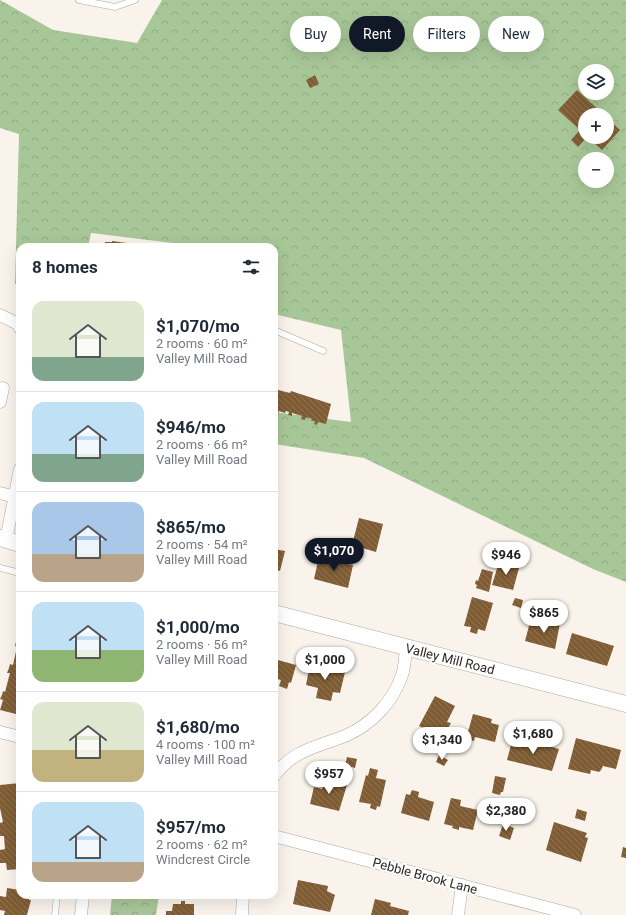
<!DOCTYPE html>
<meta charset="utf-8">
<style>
:root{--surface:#fff;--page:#f6f6f7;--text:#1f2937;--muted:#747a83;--line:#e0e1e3;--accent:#111827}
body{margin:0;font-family:Roboto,sans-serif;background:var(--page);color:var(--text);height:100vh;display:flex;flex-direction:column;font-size:15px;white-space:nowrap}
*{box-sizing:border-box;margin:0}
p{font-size:13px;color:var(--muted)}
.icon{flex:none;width:22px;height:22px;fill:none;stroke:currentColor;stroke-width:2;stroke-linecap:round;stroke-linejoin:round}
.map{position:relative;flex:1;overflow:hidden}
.details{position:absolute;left:16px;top:243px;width:262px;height:656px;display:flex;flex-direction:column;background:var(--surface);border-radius:12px;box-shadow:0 4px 16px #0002}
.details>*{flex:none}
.banner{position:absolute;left:290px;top:16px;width:276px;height:36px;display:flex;gap:8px}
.buttons{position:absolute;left:578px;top:64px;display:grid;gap:8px}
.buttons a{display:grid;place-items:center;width:36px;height:36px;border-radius:50%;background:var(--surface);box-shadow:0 4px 16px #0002;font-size:20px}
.price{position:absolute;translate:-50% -34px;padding:0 9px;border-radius:14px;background:#fff;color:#222;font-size:13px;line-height:26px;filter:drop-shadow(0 1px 2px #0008)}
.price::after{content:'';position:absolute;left:50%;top:24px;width:12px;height:9px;margin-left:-6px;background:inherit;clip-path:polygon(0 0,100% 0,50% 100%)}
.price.selected{background:var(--accent);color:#fff}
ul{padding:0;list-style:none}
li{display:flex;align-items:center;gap:12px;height:100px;padding:0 16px}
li+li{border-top:1px solid var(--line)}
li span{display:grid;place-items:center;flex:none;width:112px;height:80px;border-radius:12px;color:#555}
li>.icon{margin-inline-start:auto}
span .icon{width:48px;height:48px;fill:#fffc;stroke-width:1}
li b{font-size:17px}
h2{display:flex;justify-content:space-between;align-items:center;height:48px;padding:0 16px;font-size:17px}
.pill{padding:0 14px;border-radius:18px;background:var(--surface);box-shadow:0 4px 16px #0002;font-size:14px;line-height:36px}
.pill.selected{background:var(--accent);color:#fff}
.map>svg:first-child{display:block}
</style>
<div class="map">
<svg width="626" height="915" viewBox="0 0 626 915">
<defs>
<pattern id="forest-crowns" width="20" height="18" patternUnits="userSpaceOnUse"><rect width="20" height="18" fill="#a8c798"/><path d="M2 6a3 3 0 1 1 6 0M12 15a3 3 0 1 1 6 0" fill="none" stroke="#91ab83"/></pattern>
<pattern id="building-back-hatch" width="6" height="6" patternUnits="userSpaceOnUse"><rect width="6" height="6" fill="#7f5c33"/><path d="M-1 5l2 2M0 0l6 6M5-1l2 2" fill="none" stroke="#8f7456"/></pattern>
</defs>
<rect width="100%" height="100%" fill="#f9f3ec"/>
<path fill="url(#forest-crowns)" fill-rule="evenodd" d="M0 0 53 30 137 43 162 0H626V582L593 569 364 458 274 444V412L351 422 341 330 274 314V247H205L91 233 88 247H20V285L15 284 19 134 0 128ZM585 71H607V93H585ZM585 115H607V137H585ZM585 159H607V181H585Z
M112 895H159L156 915H110Z"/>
<path fill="url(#building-back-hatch)" d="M315 75 319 84 310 88 306 80Z
M577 90 604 115H585V137H587L578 147 571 140 580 130 558 110Z
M607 118 620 130 602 150 588 137H607Z
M112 241 134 244V247H105V242H112Z
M274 389 290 393 291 391 331 404 326 424 318 422 317 425 314 424 315 421H311L312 419 306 417 305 420 301 419 302 416 292 413V416L288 415 289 412 286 411 285 413 279 411 278 414 275 413Z
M359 518 383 524 376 552 352 545Z
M274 549 285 551 280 571 274 569Z
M319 557 353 565 348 588 314 579Z
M499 562 519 568 513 590 492 585Z
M482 569 493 572 489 592 476 588 477 585 475 584 476 580 478 581Z
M472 597 493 603 485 631 478 629 477 634 470 632 471 627 464 626Z
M515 598 523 600 521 608 512 605Z
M549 620 560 623 555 649 525 641 530 622 547 626Z
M572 633 614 646 607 666 566 654Z
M17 638 20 639V715L0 710 3 700 0 699 2 695 3 691 5 692 10 673H7L9 668 10 664 13 665 17 647 15 646Z
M274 659 296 665 291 683 289 682 287 689 279 686 281 680 274 678Z
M310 664 345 672 340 693 333 692 331 701 316 698 318 688 306 685Z
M435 696 455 706 447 722 451 723 446 732 442 730 432 749 416 741 423 728 419 726Z
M473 714 492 719 491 723 499 725 495 742 475 737 474 741 466 739Z
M576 738 621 750 616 769 603 766 601 770 599 772 591 770 590 774 568 769Z
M512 741 540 747 541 744 559 749 552 771 507 760Z
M439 755 448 760 444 766 436 762Z
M347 757 357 759 355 768 345 765Z
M370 768 378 770 376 778 386 780 380 807 377 806 376 810 370 808 371 804 359 802 366 775 368 776Z
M495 776 506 778 503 792H501L500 795 492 793Z
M332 779 347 785 339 811 310 804 314 787 322 789 326 780 331 782Z
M20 783V869L7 870 6 863H0V850L5 849 4 836H0V823L3 822 0 808V785Z
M412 790 419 792 418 797 434 802 429 821 401 813 406 794 410 795Z
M451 798 461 800 460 806 478 810 473 830 459 827V830L452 828 453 826 444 824Z
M577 809 587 812 585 821 575 818Z
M554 822 587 833 585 837 588 838 581 862 546 850Z
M503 824 514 828 510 840 499 836Z
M623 847 626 848V858L621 857Z
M298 880 328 886 327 891 335 895 330 912 293 904Z
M7 888 20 890V895H29V900H31L27 915H4L5 911 0 910V896L6 897Z
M375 899 391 903 390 906 409 911 408 915H371Z
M181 901H185V904H194V915H166V911H172L173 904H181Z"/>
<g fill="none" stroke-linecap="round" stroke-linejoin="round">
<g stroke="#ada8a2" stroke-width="7">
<path id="service" d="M79 0 115 7 135 0
M274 330 323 351
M0 568 20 573
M55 915 57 895"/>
</g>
<g stroke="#ada8a2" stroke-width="13">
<path id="minor" d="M0 315 18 324 20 328
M0 402 3 388
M0 493 20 498
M6 540 20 469
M0 732 20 737
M274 776C293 750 317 747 345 736 371 725 393 702 402 675 405 667 405 657 406 648
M274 836 575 915
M81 915 83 895
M242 915 243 895
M458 915 462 885"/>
</g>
<g stroke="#ada8a2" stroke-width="17">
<path id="tertiary" d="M0 538 20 544
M274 613 626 704"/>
</g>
<use href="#service" stroke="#fff" stroke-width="6"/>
<use href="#minor" stroke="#fff" stroke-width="12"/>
<use href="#tertiary" stroke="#fff" stroke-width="16"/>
</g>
<g text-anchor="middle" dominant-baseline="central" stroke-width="4" stroke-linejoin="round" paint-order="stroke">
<g font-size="13" fill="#2a2825" stroke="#fff">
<text transform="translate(450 659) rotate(14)">Valley Mill Road</text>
<text transform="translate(425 876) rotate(15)">Pebble Brook Lane</text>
</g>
</g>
</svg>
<div class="buttons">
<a><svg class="icon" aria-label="layers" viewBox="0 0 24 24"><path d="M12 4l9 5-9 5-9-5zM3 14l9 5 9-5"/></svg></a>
<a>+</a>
<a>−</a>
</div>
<b class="price selected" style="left:334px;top:572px">$1,070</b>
<b class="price" style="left:506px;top:576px">$946</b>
<b class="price" style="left:544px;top:634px">$865</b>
<b class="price" style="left:325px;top:681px">$1,000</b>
<b class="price" style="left:533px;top:755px">$1,680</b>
<b class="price" style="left:442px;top:761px">$1,340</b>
<b class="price" style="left:329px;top:795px">$957</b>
<b class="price" style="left:506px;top:832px">$2,380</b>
<div class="banner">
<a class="pill">Buy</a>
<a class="pill selected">Rent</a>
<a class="pill">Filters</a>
<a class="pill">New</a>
</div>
<section class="details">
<h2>8 homes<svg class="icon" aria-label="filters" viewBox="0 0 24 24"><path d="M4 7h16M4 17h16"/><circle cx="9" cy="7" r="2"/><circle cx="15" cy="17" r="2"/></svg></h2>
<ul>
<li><span style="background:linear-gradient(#dfe7d0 70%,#7fa58c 0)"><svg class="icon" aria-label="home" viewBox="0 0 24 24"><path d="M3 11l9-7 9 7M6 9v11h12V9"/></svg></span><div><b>$1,070/mo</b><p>2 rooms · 60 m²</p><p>Valley Mill Road</p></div></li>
<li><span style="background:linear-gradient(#bfe0f5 65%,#7fa58c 0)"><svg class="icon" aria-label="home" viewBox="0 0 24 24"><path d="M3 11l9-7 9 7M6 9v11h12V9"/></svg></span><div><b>$946/mo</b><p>2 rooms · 66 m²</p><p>Valley Mill Road</p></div></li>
<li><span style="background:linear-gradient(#a9c7e8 65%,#b9a48a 0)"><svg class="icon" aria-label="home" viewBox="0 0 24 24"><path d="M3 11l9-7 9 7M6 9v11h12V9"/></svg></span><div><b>$865/mo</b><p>2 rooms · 54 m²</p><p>Valley Mill Road</p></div></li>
<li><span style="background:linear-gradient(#bfe0f5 60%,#8fb573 0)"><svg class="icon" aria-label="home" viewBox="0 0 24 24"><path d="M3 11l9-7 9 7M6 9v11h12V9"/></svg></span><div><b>$1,000/mo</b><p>2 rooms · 56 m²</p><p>Valley Mill Road</p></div></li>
<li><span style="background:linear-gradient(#dfe7d0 60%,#c2b280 0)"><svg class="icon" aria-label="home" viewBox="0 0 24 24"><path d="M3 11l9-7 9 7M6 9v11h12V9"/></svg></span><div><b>$1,680/mo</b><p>4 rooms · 100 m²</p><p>Valley Mill Road</p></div></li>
<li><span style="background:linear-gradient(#bfe0f5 75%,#b9a48a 0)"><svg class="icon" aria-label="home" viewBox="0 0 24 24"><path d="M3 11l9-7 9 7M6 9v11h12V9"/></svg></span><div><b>$957/mo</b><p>2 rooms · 62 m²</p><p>Windcrest Circle</p></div></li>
</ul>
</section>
</div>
